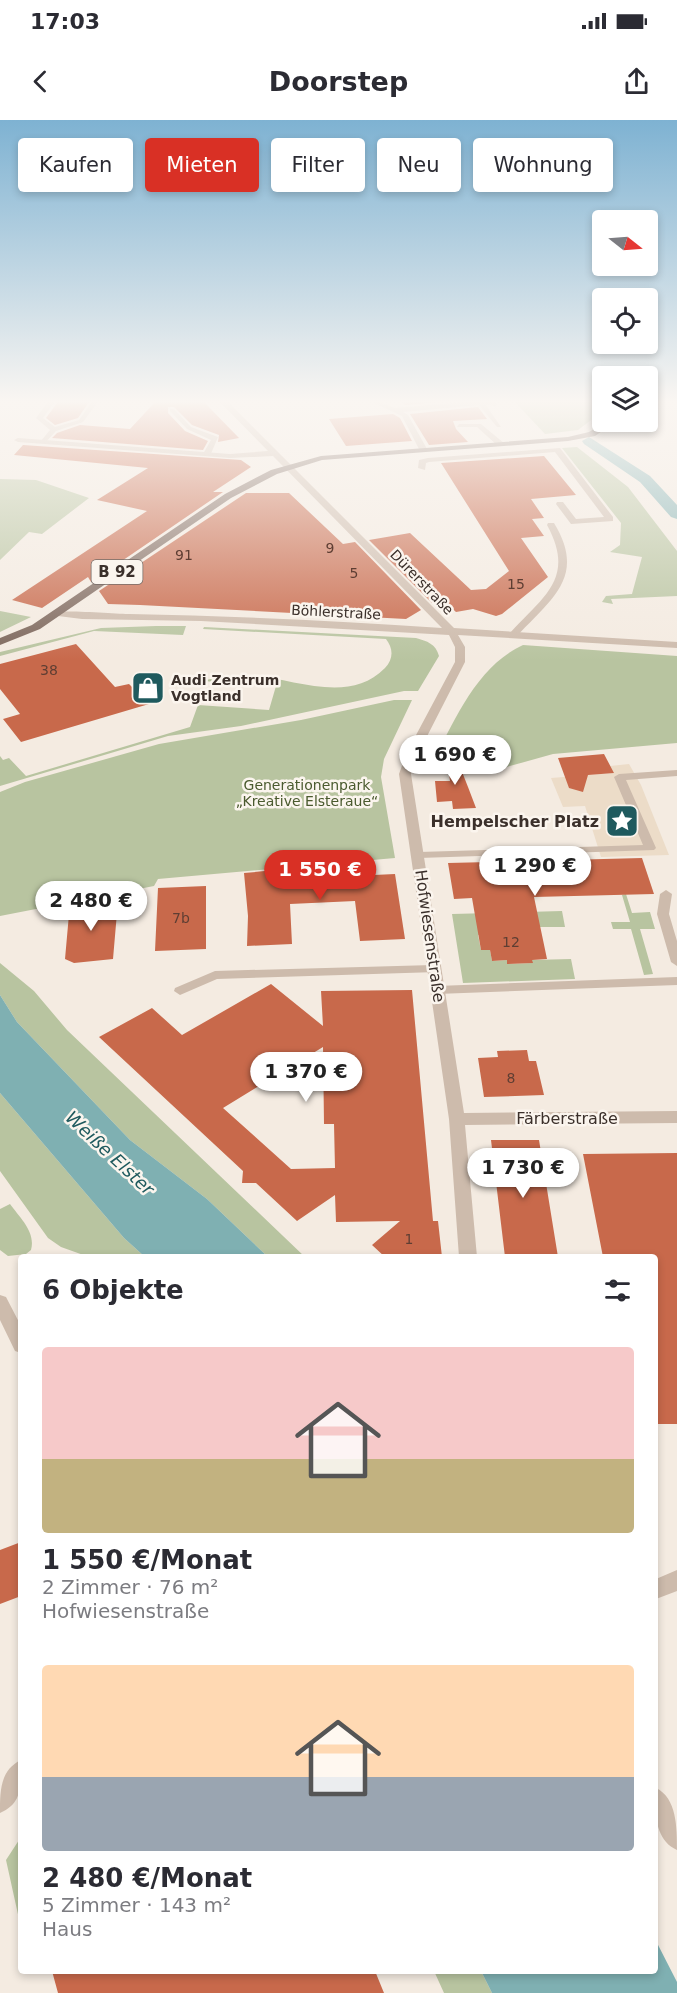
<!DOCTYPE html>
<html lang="de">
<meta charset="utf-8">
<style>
:root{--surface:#fff;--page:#f2f2f3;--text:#2b2b33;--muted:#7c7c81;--accent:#d93025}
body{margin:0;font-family:"DejaVu Sans",sans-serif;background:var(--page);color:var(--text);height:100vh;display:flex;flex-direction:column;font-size:22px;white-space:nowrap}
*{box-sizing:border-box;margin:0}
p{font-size:20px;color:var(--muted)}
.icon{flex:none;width:33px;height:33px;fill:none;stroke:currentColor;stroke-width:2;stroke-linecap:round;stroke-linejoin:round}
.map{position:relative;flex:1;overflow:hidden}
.details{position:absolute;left:18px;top:1134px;width:640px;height:720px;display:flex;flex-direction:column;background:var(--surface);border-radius:6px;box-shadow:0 3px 9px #0003}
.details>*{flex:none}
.banner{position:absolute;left:18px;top:18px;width:642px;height:54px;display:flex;gap:12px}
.needle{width:39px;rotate:107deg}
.fabs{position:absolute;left:592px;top:90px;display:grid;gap:12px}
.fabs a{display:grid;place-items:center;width:66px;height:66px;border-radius:6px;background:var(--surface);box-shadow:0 3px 9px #0003;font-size:30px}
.price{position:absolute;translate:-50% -51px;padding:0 14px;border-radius:21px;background:#fff;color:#222;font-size:20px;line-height:39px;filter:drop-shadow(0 2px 3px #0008)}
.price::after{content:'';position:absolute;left:50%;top:36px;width:18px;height:14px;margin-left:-9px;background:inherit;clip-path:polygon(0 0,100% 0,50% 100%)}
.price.selected{background:var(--accent);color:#fff}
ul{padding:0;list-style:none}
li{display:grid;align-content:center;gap:12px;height:318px;padding:0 24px}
li span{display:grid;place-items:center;height:186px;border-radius:6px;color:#555}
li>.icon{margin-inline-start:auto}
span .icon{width:108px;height:108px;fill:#fffc;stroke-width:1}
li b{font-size:26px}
h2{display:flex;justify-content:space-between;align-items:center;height:72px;padding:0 24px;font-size:26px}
.tag{padding:0 21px;border-radius:6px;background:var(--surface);box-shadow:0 3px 9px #0003;font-size:21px;line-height:54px}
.tag.selected{background:var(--accent);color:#fff}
.status{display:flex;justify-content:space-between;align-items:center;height:42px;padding:0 30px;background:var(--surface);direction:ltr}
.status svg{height:16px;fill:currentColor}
header{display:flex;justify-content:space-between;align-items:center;height:78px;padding:0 24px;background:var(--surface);font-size:27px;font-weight:600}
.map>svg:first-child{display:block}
</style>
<div class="status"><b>17:03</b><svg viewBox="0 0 49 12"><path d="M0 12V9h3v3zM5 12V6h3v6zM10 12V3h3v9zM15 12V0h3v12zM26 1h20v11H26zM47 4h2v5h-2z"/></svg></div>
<header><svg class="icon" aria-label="back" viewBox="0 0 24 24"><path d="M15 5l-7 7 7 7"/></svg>Doorstep<svg class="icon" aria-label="share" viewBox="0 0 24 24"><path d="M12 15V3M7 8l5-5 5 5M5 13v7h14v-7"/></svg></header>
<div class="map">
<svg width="677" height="1873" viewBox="0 0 677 1873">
<rect width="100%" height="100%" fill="#f4ebe1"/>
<path fill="#b8c4a0" d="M512 279H599L603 280V291L578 310 545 314Z
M577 327 628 367 677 431V476L611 479 613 484 602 482 606 476 632 474 642 437 610 432 620 425 621 403 562 328Z
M0 359 36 360 89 378 42 414 29 412 0 440Z
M0 491 31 497 0 512Z
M156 506H186L183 515 94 511 0 536V532L101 508Z
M204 507 416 518C427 521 436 524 439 536L418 571H404L241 606 168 616 0 666V636L3 640 9 638 26 656 190 607 198 585 269 590 276 566 203 561C217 557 233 555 248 555 291 557 348 586 385 548 394 538 393 528 386 519L203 509Z
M523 525 677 536V623L553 634 503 648 427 652C452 608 473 548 523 525Z
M394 580H412L384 639 381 657 395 738 158 759 154 766 0 796V672L25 662 159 624 301 600Z
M626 774 632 793 650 792 655 809H640L653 854 644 855 631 809H613L611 802H630L622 775Z
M562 791 565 807H539L478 815 481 830H490L492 841 507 840 508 844 532 843V840L571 839 575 859 463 863 452 794Z
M0 843 34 871 67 910 305 1137H268L207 1079 130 1020 17 902 0 875Z
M0 973 124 1118 145 1137H89L61 1127 48 1118 0 1051Z
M10 1084C20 1098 36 1112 31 1130L26 1134 8 1136 0 1130V1089Z
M21 1717V1808L6 1740Z
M434 1851H481L492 1873H444Z"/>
<path fill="#ecdcc8" d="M629 644 641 665 669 735 601 737 585 686 563 687 551 658 613 653 610 646Z"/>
<path fill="#7fb0b2" d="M0 875 17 902 130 1020 207 1079 268 1137H145L124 1118 0 973Z
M656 1821 677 1862V1873H492L481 1851H656Z"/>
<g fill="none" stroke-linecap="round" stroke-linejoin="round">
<path fill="#7fb0b2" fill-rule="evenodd" d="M589 317 650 356 677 385V399L671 397 640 362 584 324 582 321Z"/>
</g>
<path fill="#c8694b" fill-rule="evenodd" d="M60 279H91L78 298 55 305 46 298Z
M169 279H201L239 318 218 322 219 315 192 305 174 287H168V293L185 311 208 321 203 330 52 318 57 313 80 305 130 309 156 281Z
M400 279H472L405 285Z
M478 287 487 299 453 301 456 309 468 322 429 325 410 294Z
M393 294 400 298 412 321 346 326 329 299Z
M23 325 241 340 251 347 213 372H223L91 462 88 457 42 488 12 480 147 391 97 380 148 348 14 335Z
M544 336 576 375 531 379 544 398 532 399 544 416 521 418 548 457 502 494 496 496 473 489 456 492 440 477 432 483 369 420 410 413 471 470 486 469 509 451 441 343Z
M246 373H289L343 424 355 422 421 490 406 499 140 485 108 484 99 471Z
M76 524 115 567 129 564 149 584 21 622 3 599 20 594 0 569V544Z
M453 629 468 667 476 688 453 689 452 681 437 682 435 661H450L446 631Z
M604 634 614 653 588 655 583 672 569 668 558 638Z
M642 738 654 774 534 777 547 839 532 840 533 843 507 844V840L492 841 490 830H481L472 778 454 779 448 743Z
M351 743 353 756 395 754 405 819 360 821 355 781 290 784 292 824 247 826 248 796 244 753Z
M206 766V829L155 831 158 768Z
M118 781 113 839 74 843 65 839 70 783Z
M271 864 323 906 321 871 412 870 433 1101H438L442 1137H385L372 1125 400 1101 336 1102 335 1075 297 1101 256 1063H242L243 1051 99 917 152 888 182 915ZM323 927 324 1004H334L335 1048 291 1049 223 988Z
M527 930 529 941H536L544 975 484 977 478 938 498 937 497 931Z
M491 1020H539L558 1137H505Z
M677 1033V1304H656V1137H603L583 1034Z
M21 1422V1476L0 1484V1430Z
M52 1851H375L384 1873H58Z"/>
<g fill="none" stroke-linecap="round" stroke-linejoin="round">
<path fill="#cdbbac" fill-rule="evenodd" d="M50 279H57L43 298 55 307 79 300 94 279H100L83 302 56 311 44 324 40 322 50 310 36 298Z
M488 280 498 284 495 286 485 284 501 307H497L479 285 403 292 408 295 427 329 423 331 419 329 402 296 374 283 377 281 395 288Z
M170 289H174L191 307 218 317 210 336 203 334 211 320 187 309 170 291Z
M459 304H481L505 324 498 326 477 307H457Z
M560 328 613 397V401L571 404 556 384 557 382H563L576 399 604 397 555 332 429 342 426 343 425 350 418 348 419 340 428 338Z
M548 403H554C587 457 551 479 516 517H510V513C544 476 576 458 547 405Z
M677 650V656L626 660 656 728 654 730 419 738 413 735 419 732 643 725 614 657 619 654Z
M666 770 672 774 669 794 677 821V846L671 842 657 794 660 774Z
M433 845 439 849 437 852 217 859 180 875 174 871 175 868 215 851Z
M677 857V865L437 874 431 870 437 866Z"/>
<path fill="#cdbbac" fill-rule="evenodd" d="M217 279H225L454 508 677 522V528L458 515 465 527V542L419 632 411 654 464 993 677 991V1003L465 1005 477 1137H459L449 999 399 654 407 632 455 542V527L449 515 201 501 82 499 58 496 53 493C58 489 118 494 130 494 234 496 338 501 442 508L273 336 230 338 18 322 14 320 18 318 230 334 268 331Z
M0 1175 6 1177 21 1206V1233L15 1231 0 1200Z
M677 1450V1471L656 1479V1459Z
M21 1640C21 1662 24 1683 0 1693 0 1671 0 1650 21 1640Z
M656 1668C677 1678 677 1708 677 1730 654 1720 654 1689 656 1668Z"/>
<path fill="#7d675c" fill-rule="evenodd" d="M648 279H668L648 283Z
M606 302H615L595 316 568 321 322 340 277 354 231 378 40 509 0 525V518L32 505 225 374 271 350 321 336 568 317 589 312Z"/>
</g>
<linearGradient id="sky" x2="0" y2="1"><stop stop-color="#7eb2d2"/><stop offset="0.52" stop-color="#faf6f2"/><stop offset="1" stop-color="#faf6f2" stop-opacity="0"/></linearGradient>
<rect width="677" height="541" fill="url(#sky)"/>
<defs>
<g id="shop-square" transform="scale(1.725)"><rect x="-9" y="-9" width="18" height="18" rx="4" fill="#1f5a5e" stroke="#fbf5ee"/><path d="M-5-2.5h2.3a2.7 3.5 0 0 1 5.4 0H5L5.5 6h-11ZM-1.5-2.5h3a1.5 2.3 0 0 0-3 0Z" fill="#fff"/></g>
<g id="sight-square" transform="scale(1.725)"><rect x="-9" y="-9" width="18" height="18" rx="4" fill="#1f5a5e" stroke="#fbf5ee"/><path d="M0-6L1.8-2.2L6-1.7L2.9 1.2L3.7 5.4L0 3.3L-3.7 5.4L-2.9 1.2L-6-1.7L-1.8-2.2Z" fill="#fff"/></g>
</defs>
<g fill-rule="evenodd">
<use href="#shop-square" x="148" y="568"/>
<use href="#sight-square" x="622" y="701"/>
</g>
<g text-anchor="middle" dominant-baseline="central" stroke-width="5" stroke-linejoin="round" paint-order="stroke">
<g font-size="14" fill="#5e3e33">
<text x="330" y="428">9</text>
<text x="184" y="435">91</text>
<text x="354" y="453">5</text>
<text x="516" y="464">15</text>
<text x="49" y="550">38</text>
<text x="181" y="798">7b</text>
<text x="511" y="822">12</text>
<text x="511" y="958">8</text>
<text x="409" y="1119">1</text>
</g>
<g font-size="14" fill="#3b302b" stroke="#fbf5ee">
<text transform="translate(422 462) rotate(46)">Dürerstraße</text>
<text transform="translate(336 492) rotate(3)">Böhlerstraße</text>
</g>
<g font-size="14" font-weight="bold" fill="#3b302b" stroke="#fbf5ee" text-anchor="start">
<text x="171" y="560">Audi Zentrum<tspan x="171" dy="16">Vogtland</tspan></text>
</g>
<g font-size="14" fill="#4a5a2e" stroke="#fbf5ee">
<text x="307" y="665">Generationenpark<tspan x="307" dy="16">„Kreative Elsteraue“</tspan></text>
</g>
<rect fill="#fbf5ee" stroke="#756b66" stroke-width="1.5" x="91.5" y="440" width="51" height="24" rx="4.5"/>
<g font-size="15" font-weight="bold" fill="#3b302b">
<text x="117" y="452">B 92</text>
</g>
<g font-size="16" font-weight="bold" fill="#3b302b" stroke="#fbf5ee" text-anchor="end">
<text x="599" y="701">Hempelscher Platz</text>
</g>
<g font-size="16" fill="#3b302b" stroke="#fbf5ee">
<text transform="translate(430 816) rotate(82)">Hofwiesenstraße</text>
<text x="567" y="998">Färberstraße</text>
</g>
<g font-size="18" font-style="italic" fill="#1f5a5e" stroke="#fbf5ee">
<text transform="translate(110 1033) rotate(43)">Weiße Elster</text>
</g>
</g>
</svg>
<div class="fabs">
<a><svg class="needle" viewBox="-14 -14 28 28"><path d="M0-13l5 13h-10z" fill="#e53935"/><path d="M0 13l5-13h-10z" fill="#7c7c81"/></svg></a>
<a><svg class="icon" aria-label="locate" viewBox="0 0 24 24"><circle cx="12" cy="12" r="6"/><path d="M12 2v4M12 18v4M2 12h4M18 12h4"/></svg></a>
<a><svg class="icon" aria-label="layers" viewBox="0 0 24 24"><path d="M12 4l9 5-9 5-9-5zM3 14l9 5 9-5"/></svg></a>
</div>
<b class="price" style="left:455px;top:666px">1 690 €</b>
<b class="price" style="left:535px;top:777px">1 290 €</b>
<b class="price selected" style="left:320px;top:781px">1 550 €</b>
<b class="price" style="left:91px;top:812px">2 480 €</b>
<b class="price" style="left:306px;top:983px">1 370 €</b>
<b class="price" style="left:523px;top:1079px">1 730 €</b>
<div class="banner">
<a class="tag">Kaufen</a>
<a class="tag selected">Mieten</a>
<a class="tag">Filter</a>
<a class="tag">Neu</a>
<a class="tag">Wohnung</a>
</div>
<section class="details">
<h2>6 Objekte<svg class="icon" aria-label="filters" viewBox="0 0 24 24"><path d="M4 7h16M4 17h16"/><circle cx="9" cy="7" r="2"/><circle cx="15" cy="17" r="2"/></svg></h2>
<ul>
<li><span style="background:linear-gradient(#f6c9c9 60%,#c2b280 0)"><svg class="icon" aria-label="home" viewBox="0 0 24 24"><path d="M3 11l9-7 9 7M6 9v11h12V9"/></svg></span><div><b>1 550 €/Monat</b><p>2 Zimmer · 76 m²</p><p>Hofwiesenstraße</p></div></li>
<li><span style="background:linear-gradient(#ffd9b3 60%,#9aa5b1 0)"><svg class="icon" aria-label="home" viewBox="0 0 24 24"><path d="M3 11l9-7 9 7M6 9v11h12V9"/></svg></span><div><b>2 480 €/Monat</b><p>5 Zimmer · 143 m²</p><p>Haus</p></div></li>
</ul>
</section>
</div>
